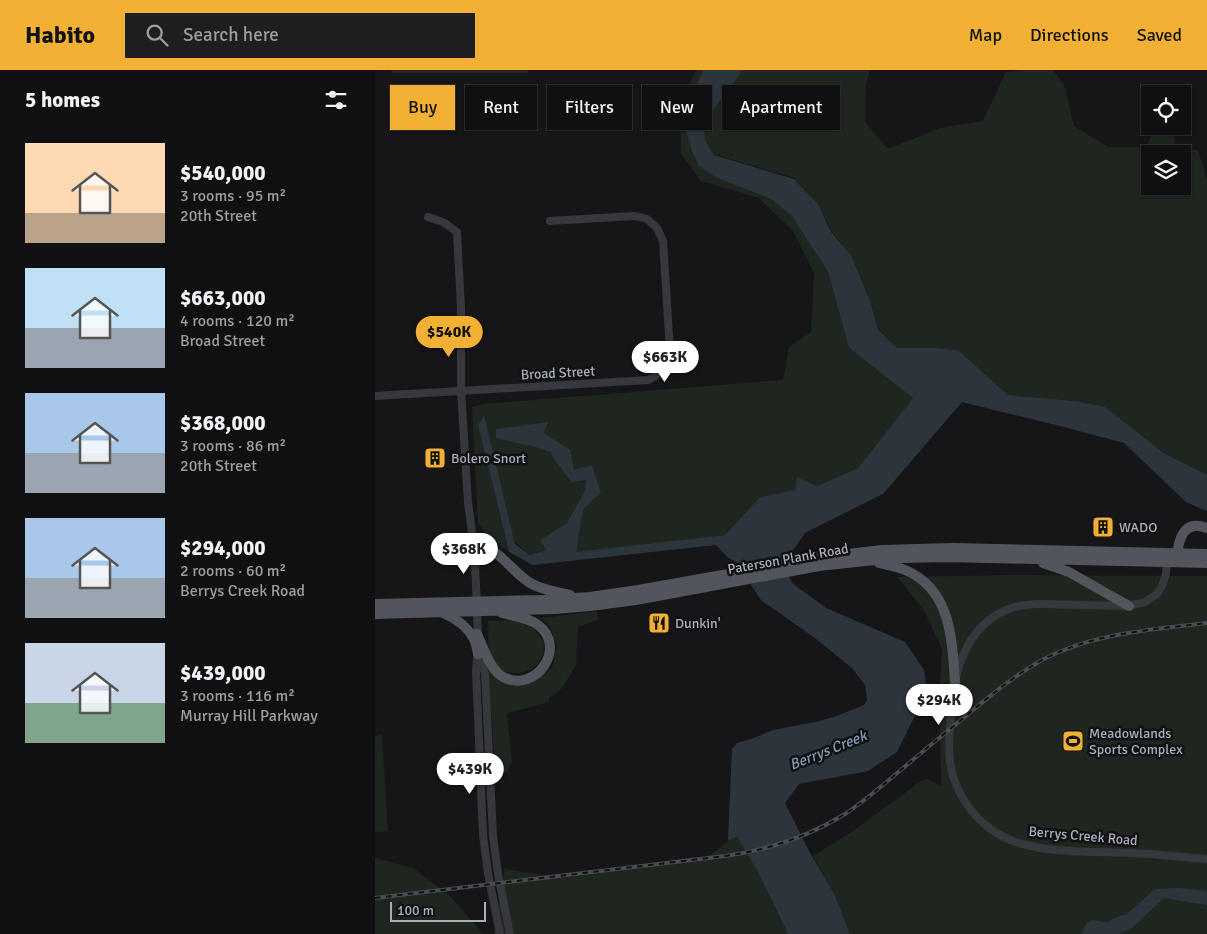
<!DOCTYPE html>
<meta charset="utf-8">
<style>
:root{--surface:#101012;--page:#1e1e20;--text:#f1f3f6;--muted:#9c9d9f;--line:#303032;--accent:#f2b134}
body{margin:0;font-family:Signika,sans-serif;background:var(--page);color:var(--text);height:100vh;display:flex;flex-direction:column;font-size:19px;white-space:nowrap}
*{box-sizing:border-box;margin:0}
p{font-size:16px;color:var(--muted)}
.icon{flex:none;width:28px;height:28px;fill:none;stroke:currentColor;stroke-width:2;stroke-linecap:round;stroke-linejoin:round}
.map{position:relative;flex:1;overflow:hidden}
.panel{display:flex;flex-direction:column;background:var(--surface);width:375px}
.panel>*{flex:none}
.banner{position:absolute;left:15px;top:15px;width:475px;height:45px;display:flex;gap:10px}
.tools{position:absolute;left:766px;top:15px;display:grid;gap:10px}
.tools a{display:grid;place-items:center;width:50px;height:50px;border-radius:0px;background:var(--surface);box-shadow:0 1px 4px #0004,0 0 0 1px var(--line);font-size:25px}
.scale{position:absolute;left:15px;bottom:12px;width:96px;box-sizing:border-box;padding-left:5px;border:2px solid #a8adb8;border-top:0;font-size:14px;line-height:18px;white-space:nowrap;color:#a8adb8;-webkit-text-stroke:4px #111113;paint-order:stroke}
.price{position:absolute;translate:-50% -42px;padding:0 11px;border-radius:18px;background:#fff;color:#222;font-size:16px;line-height:32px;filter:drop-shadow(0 1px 2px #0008)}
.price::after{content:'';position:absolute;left:50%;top:30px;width:15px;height:11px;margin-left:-8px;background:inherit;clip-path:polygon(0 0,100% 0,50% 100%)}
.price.current{background:var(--accent);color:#111}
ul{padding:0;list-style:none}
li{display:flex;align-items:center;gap:15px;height:125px;padding:0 25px}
li span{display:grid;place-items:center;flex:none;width:140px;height:100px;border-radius:0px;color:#555}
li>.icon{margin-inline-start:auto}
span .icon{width:60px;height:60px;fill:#fffc;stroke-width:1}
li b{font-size:21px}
h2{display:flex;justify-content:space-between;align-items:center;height:60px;padding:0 25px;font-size:21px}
.tag{padding:0 18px;border-radius:0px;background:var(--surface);box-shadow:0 1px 4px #0004,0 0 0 1px var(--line);font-size:18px;line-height:45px}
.tag.current{background:var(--accent);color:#111}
header{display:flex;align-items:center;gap:30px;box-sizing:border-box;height:70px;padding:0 25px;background:var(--accent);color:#111}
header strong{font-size:24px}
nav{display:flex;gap:28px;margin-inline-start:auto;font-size:18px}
.search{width:350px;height:45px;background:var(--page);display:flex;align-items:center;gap:12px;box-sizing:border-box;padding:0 18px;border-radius:0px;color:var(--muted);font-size:19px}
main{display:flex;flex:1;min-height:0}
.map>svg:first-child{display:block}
</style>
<header>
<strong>Habito</strong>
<div class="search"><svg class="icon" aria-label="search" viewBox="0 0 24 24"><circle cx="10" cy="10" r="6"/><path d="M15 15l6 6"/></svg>Search here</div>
<nav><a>Map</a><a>Directions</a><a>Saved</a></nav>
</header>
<main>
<section class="panel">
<h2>5 homes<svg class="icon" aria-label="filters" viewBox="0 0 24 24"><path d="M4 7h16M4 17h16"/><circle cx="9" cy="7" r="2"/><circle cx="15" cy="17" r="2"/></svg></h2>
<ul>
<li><span style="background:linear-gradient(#ffd9b3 70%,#b9a48a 0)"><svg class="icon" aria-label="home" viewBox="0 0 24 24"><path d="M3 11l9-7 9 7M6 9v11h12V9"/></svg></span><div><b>$540,000</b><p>3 rooms · 95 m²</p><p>20th Street</p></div></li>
<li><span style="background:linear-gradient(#bfe0f5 60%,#9aa5b1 0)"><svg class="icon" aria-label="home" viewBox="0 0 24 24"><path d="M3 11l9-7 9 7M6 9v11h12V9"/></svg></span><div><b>$663,000</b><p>4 rooms · 120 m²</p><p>Broad Street</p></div></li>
<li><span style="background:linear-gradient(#a9c7e8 60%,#9aa5b1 0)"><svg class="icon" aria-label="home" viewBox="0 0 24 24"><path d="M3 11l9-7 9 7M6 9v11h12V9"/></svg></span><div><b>$368,000</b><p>3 rooms · 86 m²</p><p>20th Street</p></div></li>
<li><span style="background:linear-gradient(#a9c7e8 60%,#9aa5b1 0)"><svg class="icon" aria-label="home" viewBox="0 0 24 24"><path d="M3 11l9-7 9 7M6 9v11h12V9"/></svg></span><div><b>$294,000</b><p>2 rooms · 60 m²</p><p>Berrys Creek Road</p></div></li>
<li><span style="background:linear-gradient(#c9d6e8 60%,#7fa58c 0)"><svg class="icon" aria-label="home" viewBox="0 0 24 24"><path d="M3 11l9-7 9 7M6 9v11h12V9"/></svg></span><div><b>$439,000</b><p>3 rooms · 116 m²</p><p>Murray Hill Parkway</p></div></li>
</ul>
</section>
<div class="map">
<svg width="832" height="864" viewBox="0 0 832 864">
<rect width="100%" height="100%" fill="#161618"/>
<path fill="#1e261f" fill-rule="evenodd" d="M16 0H153V3H17Z
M321 0H328L313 34 324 96 340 107 396 129 417 146 453 202 474 278 538 328 483 398 442 416 385 427 350 465 200 483 208 440 226 422 199 399 169 363 173 353 160 377 175 382 187 400 211 410 210 420 192 453 165 470 171 480 155 485 139 471 108 346 103 355 134 482 115 469 103 453 97 337 108 334 408 310 414 277 436 262 439 203 418 161 384 128 326 111 306 84 305 34Z
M368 0H495L491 14 490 52 513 79 565 58 608 51 631 2 652 0H678L689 15 699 56 733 77H772L779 57 793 56 799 67 801 78 823 80 832 110V405L789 383 730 337 701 331 633 325 583 280 561 278H522L503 258 495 231 476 185 457 162 443 134 419 108 339 84 330 70 329 52 339 37ZM775 84H808V116H775Z
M637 505 832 506V864H475L459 823 438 786 478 761 550 708 566 716 564 625 567 579 549 540 522 507Z
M222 541 223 550 203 557 201 595 187 618 174 628V632L132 643 137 692 132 702H125L120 695 113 600 130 612H158L177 598 182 577 175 557 167 548Z
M137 550 158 558 169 572C169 576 169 583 167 587 159 607 126 609 117 590 112 578 114 563 113 551Z
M7 665 13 761 0 762V666Z
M362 766 384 804 413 864H119L130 799 175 806 333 787 353 771Z
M0 788 38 798 76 827 108 864H0Z"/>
<path fill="#2c353c" d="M328 0H368L329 52 330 70 339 85 419 109 443 134 456 162 476 185 495 231 503 259 522 278H561L583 280 633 325 701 331 730 337 789 383 832 405V441L829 440 811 432 749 373 689 357 587 332 508 424 430 463 421 476 414 485 409 497 417 513 451 538 530 572 549 600 552 621 522 682 493 701 424 714 410 733 435 783 459 823 475 864H413L384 804 362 766 353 771 357 679 362 673 376 669 398 660 440 652 459 647 489 635 492 630 490 615 477 598 440 568 386 530 361 492 352 487 341 475 158 495 134 482 103 355 109 345 140 474 155 485 171 480 165 470 192 453 210 420 211 410 197 412 187 400 175 382 160 377 121 368V359L173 352 169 363 195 380 199 399 217 396 226 422 208 440 201 482 350 465 385 427 420 420 422 407 442 416 483 398 538 328 474 278 453 202 417 146 396 129 340 107 324 96 317 81 311 60 313 34Z
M804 818 832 821V835L789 828 757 858 744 864H706L712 853 718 850 733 853 739 848 752 844 780 819Z"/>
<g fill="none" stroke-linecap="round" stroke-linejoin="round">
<path stroke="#37383d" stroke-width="8" d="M53 147 68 152 82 162 86 238V321L93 432 99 478 101 515 103 568
M0 326 273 310C286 304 294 295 295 280L288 171 282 158 272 149 265 147 258 146 175 151
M792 487 791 504 787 516 782 524 770 532 754 536 663 534C615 534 589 568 580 612 578 623 577 635 576 646 574 667 572 688 579 709 587 732 603 752 623 764 659 785 716 781 757 783 782 784 807 787 832 789
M103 580 101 600 108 765 113 803 125 864
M104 586 110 603 118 766 123 804 135 864"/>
<path stroke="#53555c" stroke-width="10" d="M99 478C103 476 106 475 110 477 125 481 141 506 157 514 168 520 182 522 195 525
M802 489C803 470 808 449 832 458
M504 493C512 495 521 496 530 500 576 519 577 569 580 612
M668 493 694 502 745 531 754 536
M0 534 168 530 215 527 263 520 448 487 507 480 577 478 832 484
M68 543C80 548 92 556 99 569 101 573 102 579 103 584
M0 544 179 539 215 536 261 530 444 496 490 491 525 488 572 487 832 493
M102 564C108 577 115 600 128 607 161 624 193 577 163 555 154 548 139 546 127 543"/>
<g stroke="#4a4c52" stroke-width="4">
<path id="rail" d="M0 828 350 786C392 780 433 767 470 744 490 731 508 715 527 699 546 683 565 667 585 651 611 629 637 607 667 590 718 563 775 560 832 553"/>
</g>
<use href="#rail" stroke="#111113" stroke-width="2" stroke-dasharray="5.5" stroke-linecap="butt"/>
</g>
<defs>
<g id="building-square" transform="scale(1.125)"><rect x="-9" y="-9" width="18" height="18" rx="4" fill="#f2b134" stroke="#111113"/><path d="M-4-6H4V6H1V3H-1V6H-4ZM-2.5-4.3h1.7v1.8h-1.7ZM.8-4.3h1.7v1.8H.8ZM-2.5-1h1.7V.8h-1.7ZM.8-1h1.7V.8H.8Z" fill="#111"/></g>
<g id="restaurant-square" transform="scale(1.125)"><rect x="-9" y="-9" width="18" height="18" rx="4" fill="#f2b134" stroke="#111113"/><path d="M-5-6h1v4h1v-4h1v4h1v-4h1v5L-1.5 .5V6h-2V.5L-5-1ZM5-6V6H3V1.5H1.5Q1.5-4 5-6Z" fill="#111"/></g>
<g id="stadium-square" transform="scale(1.125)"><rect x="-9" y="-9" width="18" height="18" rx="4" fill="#f2b134" stroke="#111113"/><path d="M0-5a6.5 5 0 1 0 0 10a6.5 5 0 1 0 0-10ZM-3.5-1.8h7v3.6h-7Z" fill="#111"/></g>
</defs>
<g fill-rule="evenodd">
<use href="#building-square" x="60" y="388"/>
<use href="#building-square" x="728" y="457"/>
<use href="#restaurant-square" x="284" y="553"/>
<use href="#stadium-square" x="698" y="671"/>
</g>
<g text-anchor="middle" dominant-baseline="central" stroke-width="5" stroke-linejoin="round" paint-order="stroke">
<g font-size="14" fill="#a8adb8" stroke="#111113">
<text transform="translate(183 303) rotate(-3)">Broad Street</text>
<text transform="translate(413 489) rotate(-10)">Paterson Plank Road</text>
<text transform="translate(708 766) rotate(5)">Berrys Creek Road</text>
</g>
<g font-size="14" fill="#a8adb8" stroke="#111113" text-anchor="start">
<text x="76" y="388">Bolero Snort</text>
<text x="744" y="457">WADO</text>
<text x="300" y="553">Dunkin'</text>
<text x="714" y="663">Meadowlands<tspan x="714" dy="16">Sports Complex</tspan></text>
</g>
<g font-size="15" font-style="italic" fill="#7f9bb3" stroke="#111113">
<text transform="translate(453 680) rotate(-22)">Berrys Creek</text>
</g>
</g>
</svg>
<div class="tools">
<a><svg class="icon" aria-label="locate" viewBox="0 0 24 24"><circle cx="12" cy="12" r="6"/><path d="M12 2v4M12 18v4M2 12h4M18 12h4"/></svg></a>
<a><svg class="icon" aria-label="layers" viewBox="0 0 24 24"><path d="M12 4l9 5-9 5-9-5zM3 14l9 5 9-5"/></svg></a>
</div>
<div class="scale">100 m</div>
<b class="price current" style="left:74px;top:288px">$540K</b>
<b class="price" style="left:290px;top:313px">$663K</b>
<b class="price" style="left:89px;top:505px">$368K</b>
<b class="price" style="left:564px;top:656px">$294K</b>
<b class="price" style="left:95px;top:725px">$439K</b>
<div class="banner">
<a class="tag current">Buy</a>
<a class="tag">Rent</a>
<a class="tag">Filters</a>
<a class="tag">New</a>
<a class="tag">Apartment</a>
</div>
</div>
</main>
